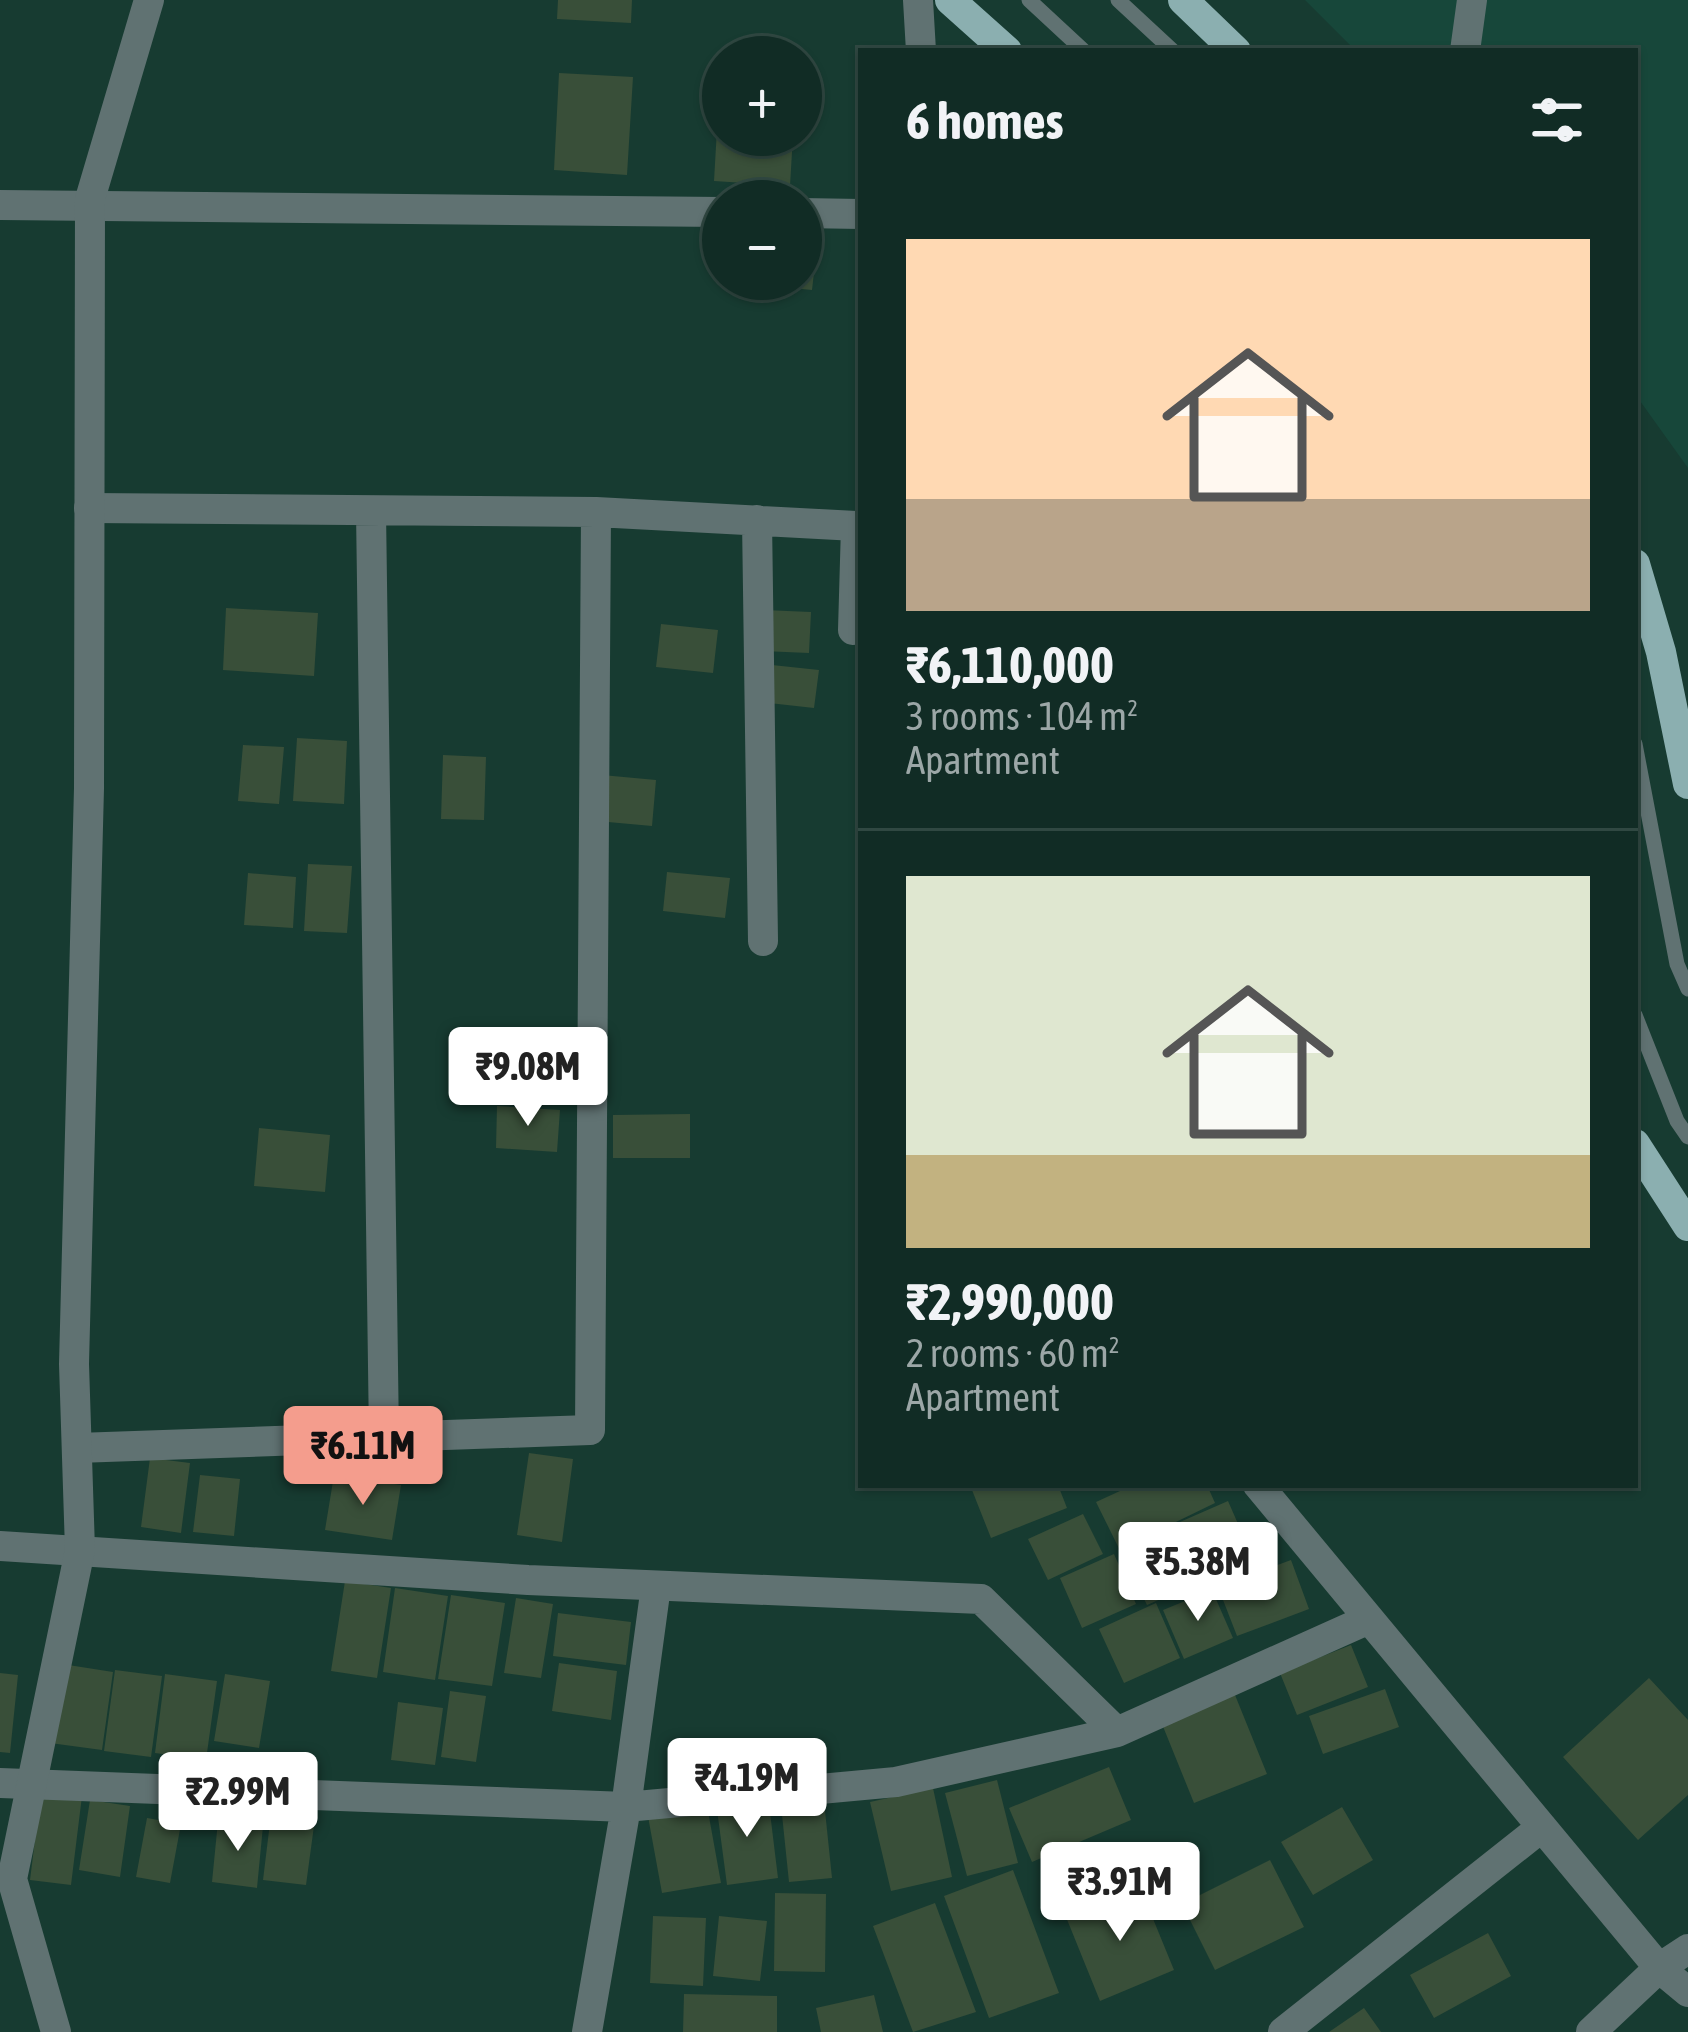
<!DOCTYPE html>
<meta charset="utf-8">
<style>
:root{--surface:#112c25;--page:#1a342d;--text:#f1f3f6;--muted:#9ca7a7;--line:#304842;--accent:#f49d8d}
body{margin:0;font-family:"Asap Condensed",sans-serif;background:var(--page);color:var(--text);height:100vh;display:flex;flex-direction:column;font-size:45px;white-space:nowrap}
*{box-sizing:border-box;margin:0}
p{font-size:39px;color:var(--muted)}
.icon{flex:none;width:66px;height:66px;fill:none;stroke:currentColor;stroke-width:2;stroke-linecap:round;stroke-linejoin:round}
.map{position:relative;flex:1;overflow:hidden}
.panel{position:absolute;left:858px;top:48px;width:780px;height:1440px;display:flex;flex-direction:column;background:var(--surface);border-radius:0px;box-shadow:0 3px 9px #0004,0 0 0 3px var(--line)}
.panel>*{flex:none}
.controls{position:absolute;left:702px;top:36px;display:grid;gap:24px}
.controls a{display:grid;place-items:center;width:120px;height:120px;border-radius:50%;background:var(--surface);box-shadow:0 3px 9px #0004,0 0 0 3px var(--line);font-size:60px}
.price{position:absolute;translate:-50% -102px;padding:0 27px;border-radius:12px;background:#fff;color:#222;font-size:39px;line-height:78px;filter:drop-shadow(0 3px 6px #0008)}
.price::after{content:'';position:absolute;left:50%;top:72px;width:36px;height:27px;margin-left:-18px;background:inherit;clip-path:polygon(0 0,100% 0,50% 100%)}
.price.on{background:var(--accent);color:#111}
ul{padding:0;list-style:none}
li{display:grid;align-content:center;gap:24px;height:636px;padding:0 48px}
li+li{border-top:3px solid var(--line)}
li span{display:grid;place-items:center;height:372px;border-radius:0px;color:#555}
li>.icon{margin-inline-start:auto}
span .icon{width:216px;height:216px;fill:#fffc;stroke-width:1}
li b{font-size:51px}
h2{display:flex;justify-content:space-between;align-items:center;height:144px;padding:0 48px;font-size:51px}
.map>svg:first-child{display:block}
</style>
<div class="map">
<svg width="1688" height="2032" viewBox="0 0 1688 2032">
<rect width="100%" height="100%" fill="#173b31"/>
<path fill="#17473a" d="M1305 0H1688V468L1635 394V51H1356Z"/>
<path fill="#394f39" d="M558 0H632L631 23 557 19Z
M559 73 633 77 627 175 554 170Z
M719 94H723V135H793L790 186 714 181Z
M801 244 817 246 812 290 792 288 793 279H801Z
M226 608 318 613 314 676 223 670Z
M764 610 811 612 809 653 762 651Z
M661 624 718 630 713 673 656 667Z
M772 665 819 670 814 708 769 703Z
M297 738 347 741 344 804 293 801Z
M243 745 284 747 279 804 238 801Z
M443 755 486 757 484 820 441 819Z
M602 775 656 780 652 826 597 821Z
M308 864 352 866 347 933 304 931Z
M667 872 730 878 725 918 663 911Z
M248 873 296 877 293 928 244 925Z
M495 1050 554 1055 551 1099 492 1094Z
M497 1106 560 1110 557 1152 496 1148Z
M690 1114V1158H613V1115Z
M259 1128 330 1135 325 1192 254 1186Z
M529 1453 573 1459 562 1542 517 1535Z
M150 1458 190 1463 181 1533 141 1527Z
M200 1475 240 1479 234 1536 193 1532Z
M334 1475 401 1485 392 1540 325 1530Z
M970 1485H1058L1067 1508 991 1538Z
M1133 1485H1207L1215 1503 1141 1539 1228 1501 1253 1558 1147 1605 1096 1502Z
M1083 1514 1103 1554 1048 1580 1028 1539Z
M1114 1554 1136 1604 1082 1628 1060 1578Z
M1291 1560 1309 1609 1237 1636 1218 1587Z
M345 1581 391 1588 377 1678 331 1671Z
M395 1588 448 1596 435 1680 383 1672Z
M1212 1590 1233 1638 1184 1659 1163 1610Z
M451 1595 505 1603 492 1686 438 1679Z
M516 1598 553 1604 541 1678 504 1673Z
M1156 1603 1180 1658 1124 1683 1099 1629Z
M558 1613 631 1622 626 1665 553 1656Z
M1351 1645 1368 1687 1297 1715 1280 1673Z
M559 1663 617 1671 611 1720 552 1711Z
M62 1664 113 1672 102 1750 50 1743Z
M115 1670 162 1676 151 1757 104 1751Z
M0 1673 18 1675 10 1753 0 1752Z
M165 1674 217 1681 206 1760 155 1753Z
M225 1674 270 1681 259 1748 214 1741Z
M1649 1678 1688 1720V1795L1638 1840 1563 1757Z
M1385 1689 1399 1727 1323 1754 1309 1716Z
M450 1691 486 1696 476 1762 441 1757Z
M1235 1695 1267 1774 1194 1803 1162 1724Z
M398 1702 443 1708 435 1765 391 1760Z
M1109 1767 1131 1820 1032 1862 1009 1808Z
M997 1780 1018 1863 967 1876 945 1793Z
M933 1788 952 1877 891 1891 870 1802Z
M41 1791 82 1796 71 1885 30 1880Z
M768 1796 778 1878 727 1885 716 1802Z
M90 1800 130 1806 120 1877 79 1870Z
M706 1800 721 1883 662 1893 647 1811Z
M824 1801 832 1878 789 1882 781 1805Z
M272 1806 316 1811 306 1885 263 1880Z
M1342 1807 1373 1860 1313 1895 1281 1842Z
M147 1818 181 1824 170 1883 136 1877Z
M218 1821 263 1826 257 1888 212 1882Z
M1270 1860 1304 1927 1215 1970 1182 1904Z
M1013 1870 1059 1993 989 2018 944 1896Z
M1140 1887 1174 1970 1100 2001 1066 1917Z
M775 1893 826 1894 825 1972 774 1971Z
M935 1903 976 2012 913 2032 873 1926Z
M653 1916 706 1918 703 1986 650 1983Z
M719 1916 767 1921 760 1981 713 1976Z
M1488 1933 1511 1976 1434 2018 1410 1975Z
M684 1994 777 1996V2032H683Z
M874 1995 883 2032H821L816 2008Z
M1364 2008 1381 2032H1329Z"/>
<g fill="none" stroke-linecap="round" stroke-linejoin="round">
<path stroke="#607272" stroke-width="15" d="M1029 0 1084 51
M1118 0 1173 51
M1635 744 1677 964 1688 989
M1635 1015 1677 1121 1688 1137"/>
<path stroke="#607272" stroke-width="30" d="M918 0 921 51
M1465 51 1472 0
M0 205 723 212
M801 213 861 214
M371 511 384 1437
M596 512 856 526 853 630
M757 520 763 941
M77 1448 590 1430 596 512 89 508
M1258 1485 1659 1968 1688 1992
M0 1546 528 1580 981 1599 1117 1732
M0 1783 626 1807 896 1782 1117 1732 1369 1619
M587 2032 626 1807 656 1586
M1283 2032 1542 1827
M1591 2032 1659 1968 1688 1949"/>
<path stroke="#607272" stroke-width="30" d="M56 2032 12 1879 80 1550 74 1364 89 788 90 199 149 0"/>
<path stroke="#8bafb0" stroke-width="30" d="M950 0 1007 51
M1183 0 1236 51
M1635 564 1661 652 1688 784
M1635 1144 1688 1226"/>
</g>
</svg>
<div class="controls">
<a>+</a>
<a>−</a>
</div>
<b class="price" style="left:528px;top:1129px">₹9.08M</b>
<b class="price on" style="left:363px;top:1508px">₹6.11M</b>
<b class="price" style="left:1198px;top:1624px">₹5.38M</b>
<b class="price" style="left:747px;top:1840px">₹4.19M</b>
<b class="price" style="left:238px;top:1854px">₹2.99M</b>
<b class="price" style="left:1120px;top:1944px">₹3.91M</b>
<section class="panel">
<h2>6 homes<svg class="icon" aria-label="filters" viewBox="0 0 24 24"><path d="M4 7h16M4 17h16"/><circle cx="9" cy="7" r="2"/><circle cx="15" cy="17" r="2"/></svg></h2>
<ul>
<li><span style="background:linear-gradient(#ffd9b3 70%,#b9a48a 0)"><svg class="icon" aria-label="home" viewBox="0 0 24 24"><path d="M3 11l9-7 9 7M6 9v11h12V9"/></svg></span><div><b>₹6,110,000</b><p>3 rooms · 104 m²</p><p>Apartment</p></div></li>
<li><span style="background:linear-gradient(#dfe7d0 75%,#c2b280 0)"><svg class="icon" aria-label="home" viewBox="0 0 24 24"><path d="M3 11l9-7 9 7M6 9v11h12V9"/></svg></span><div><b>₹2,990,000</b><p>2 rooms · 60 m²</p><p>Apartment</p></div></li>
</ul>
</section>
</div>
